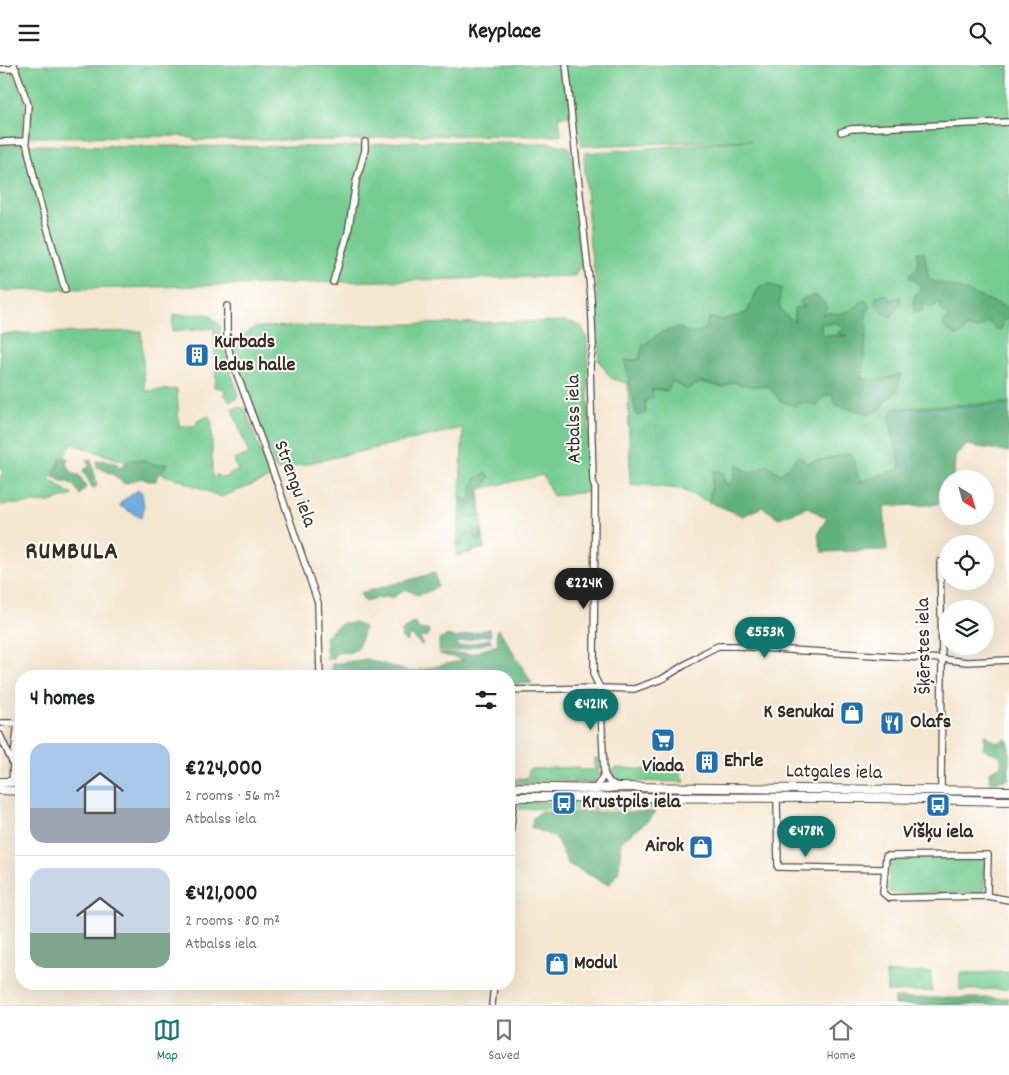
<!DOCTYPE html>
<meta charset="utf-8">
<style>
:root{--surface:#fff;--page:#f6f6f6;--text:#202124;--muted:#757577;--line:#e0e0e0;--accent:#0f766e}
body{margin:0;font-family:Dekko,sans-serif;background:var(--page);color:var(--text);height:100vh;display:flex;flex-direction:column;font-size:19px;white-space:nowrap}
*{box-sizing:border-box;margin:0}
p{font-size:16px;color:var(--muted)}
.icon{flex:none;width:28px;height:28px;fill:none;stroke:currentColor;stroke-width:2;stroke-linecap:round;stroke-linejoin:round}
.map{position:relative;flex:1;overflow:hidden}
.details{position:absolute;left:15px;top:605px;width:500px;height:320px;display:flex;flex-direction:column;background:var(--surface);border-radius:20px;box-shadow:0 5px 20px #0002}
.details>*{flex:none}
.needle{width:32px;rotate:143deg}
.controls{position:absolute;left:939px;top:405px;display:grid;gap:10px}
.controls a{display:grid;place-items:center;width:55px;height:55px;border-radius:50%;background:var(--surface);box-shadow:0 5px 20px #0002;font-size:25px}
.price{position:absolute;translate:-50% -42px;padding:0 11px;border-radius:18px;background:var(--accent);color:#fff;font-size:16px;line-height:32px;filter:drop-shadow(0 1px 2px #0008)}
.price::after{content:'';position:absolute;left:50%;top:30px;width:15px;height:11px;margin-left:-8px;background:inherit;clip-path:polygon(0 0,100% 0,50% 100%)}
.price.active{background:#222;color:#fff}
ul{padding:0;list-style:none}
li{display:flex;align-items:center;gap:15px;height:125px;padding:0 15px}
li+li{border-top:1px solid var(--line)}
li span{display:grid;place-items:center;flex:none;width:140px;height:100px;border-radius:15px;color:#555}
li>.icon{margin-inline-start:auto}
span .icon{width:60px;height:60px;fill:#fffc;stroke-width:1}
li b{font-size:21px}
h2{display:flex;justify-content:space-between;align-items:center;height:60px;padding:0 15px;font-size:21px}
header{display:flex;justify-content:space-between;align-items:center;height:65px;padding:0 15px;background:var(--surface);font-size:22px;font-weight:800}
.dock{display:flex;justify-content:space-around;align-items:center;height:70px;border-top:1px solid var(--line);background:var(--surface);font-size:14px;color:var(--muted)}
.dock a{display:grid;justify-items:center;gap:2px}
.dock .active{color:var(--accent)}
.map>svg:first-child{display:block}
</style>
<header><svg class="icon" aria-label="menu" viewBox="0 0 24 24"><path d="M4 6h16M4 12h16M4 18h16"/></svg>Keyplace<svg class="icon" aria-label="search" viewBox="0 0 24 24"><circle cx="10" cy="10" r="6"/><path d="M15 15l6 6"/></svg></header>
<div class="map">
<svg width="1009" height="940" viewBox="0 0 1009 940">
<rect width="100%" height="100%" fill="#fff"/>
<filter id="ink" filterUnits="userSpaceOnUse"><feTurbulence type="fractalNoise" baseFrequency=".02" numOctaves="2"/><feDisplacementMap in="SourceGraphic" scale="10" xChannelSelector="R" yChannelSelector="G"/><feConvolveMatrix kernelMatrix="1 2 1 2 8 2 1 2 1" color-interpolation-filters="sRGB"/></filter>
<filter id="wash" filterUnits="userSpaceOnUse"><feTurbulence type="fractalNoise" baseFrequency=".0096" numOctaves="4" result="noise"/><feDisplacementMap in="SourceGraphic" scale="20" xChannelSelector="R" yChannelSelector="G"/><feGaussianBlur stdDeviation="1.12" result="paint"/><feColorMatrix in="noise" values="0 0 0 0 0 0 0 0 0 0 0 0 0 0 0 0 0 1.4 0 .05"/><feComposite in="paint" operator="in"/></filter>
<g filter="url(#wash)">
<rect width="100%" height="100%" fill="#f4e6cf"/>
<path fill="#75cc91" stroke="#587b58" fill-rule="evenodd" d="M0 0H10L25 34 22 73H0Z
M18 0H1009V338L913 342 889 352 901 403 859 417 850 388 807 398 781 409H750L734 413 729 420 714 405 709 437 680 424 630 419 628 319 611 313 599 296 596 215 590 181 584 93 586 88 751 75 582 81 576 52 559 51 561 71 402 70 360 75H196L184 71 29 72 31 33ZM759 222C767 229 789 256 796 258 803 259 813 257 820 257L822 270 850 271 862 314 876 316 900 309 897 327 885 336 882 343 832 329 806 337 781 336 768 321H749L733 317 723 322 702 317 686 324 672 316 652 324 637 351C633 332 629 315 626 296 653 294 678 274 705 265L709 253 722 255 747 248Z
M414 76 549 78 569 82 572 92 585 201 579 203 574 211 0 226V80L332 82 360 81Z
M208 249 220 260V274L238 328 236 334 230 336 224 330 225 324 214 322V318L216 317 214 263 172 267 173 250Z
M565 256 581 261 587 274 590 423 587 427 553 431 543 410 479 424 484 483 457 491 463 363 279 405 275 402 233 290C237 275 243 269 256 262Z
M141 266 145 326 177 324 179 361H196L197 356 209 351 212 359V412H216L217 409 218 412H229V409L238 406 234 395 249 389 232 344 239 342 245 344 270 413 221 432 180 415 72 379 49 414 73 430 50 437 0 440V412L3 407 0 404V269Z
M595 693 599 694V712L596 715 509 714 526 713 528 711 529 704 579 702V705H595Z
M654 701C672 703 677 699 685 717L613 716 608 713 607 708 617 703 653 705Z
M509 716 596 717 592 719H518Z
M611 726 995 729 996 730V731L611 728Z
M589 735 656 737 660 739 661 743 567 744 568 737Z
M528 737H555V743L518 744 521 739Z
M984 792V826L982 828H891L888 825 891 793Z
M931 907 932 926 887 927 886 908Z
M1009 907V924L960 925V908Z"/>
<path fill="#60b07b" stroke="#4e6d4c" fill-rule="evenodd" d="M917 187H924L929 215 959 223 1009 243V251L1004 255 1002 263 998 265 994 263 991 258 987 257C980 264 975 265 966 262L963 268 957 271 945 263 943 256 949 253 940 244 941 241 939 238 931 243 922 237 923 245 915 248C912 236 913 231 922 222L909 211 918 203Z
M769 219 781 223C778 243 778 245 795 257L794 243 805 242 800 238 802 234 815 230 821 234 827 241 822 250 827 247C846 251 850 246 865 235L871 243 866 246 867 263 862 313C876 316 887 315 900 309L897 327 885 336 882 343 870 349 836 340 832 329 823 332 817 342C808 338 803 335 794 341L781 336 768 321H749L733 317 723 322 702 317 686 324 672 316 667 326 652 324 653 333 645 335 646 348 637 351C633 333 628 315 625 296L639 295 643 280 662 267 680 263 691 269 704 265 709 253 722 255 747 248 759 222ZM833 257 842 261 844 264 837 268 847 271 822 270 821 258 829 260Z
M883 230 888 231 890 235 901 232 900 241H896L897 245 891 252C882 249 874 241 876 232Z
M1009 338V387L967 380 955 391 954 414H948L947 436 932 440 884 441 887 485 822 487C817 472 816 467 827 454L808 442 779 453 762 442 743 451 709 437 714 405 724 408V416L729 420 734 413 737 399 750 408 767 400 781 409 799 391 807 398 851 388 860 417 901 403 889 352 896 343Z
M64 392 68 393 66 398 73 409 79 410 86 422 80 430C70 411 65 421 53 411L60 398 59 394Z
M91 394 97 420 95 423 92 422 83 405 88 403 89 400 86 395Z
M105 395 116 398 119 402 131 395H144L156 400 169 398 157 411 156 416H148L141 413 124 419 114 410 97 402V396Z
M486 409 490 411 484 423 478 425 480 451 471 452 466 455 467 458 481 466 482 474 478 476 472 470 467 468 462 481H457L460 432 464 433 469 438 475 414Z
M435 508 438 521 428 527 417 530 406 524 394 532H385L364 536 360 528Z
M414 557 417 559 418 564 429 565 428 571 420 572 423 579 421 580 412 571H409L407 577 401 573 402 566Z
M342 558H354L364 562C361 577 358 593 338 586L332 594H327L325 571Z
M489 564 491 570 488 572 485 570 457 578 458 582 490 574 491 577 459 586H439V574H442L447 570 456 573Z
M499 564 532 618 509 620V611H329L332 599 366 594 411 607 464 595 439 589 441 588 470 589 498 580 496 566Z
M985 669 997 678 1006 674 1009 678V714L990 718 989 707 1001 701V691L983 684Z
M539 747H656L650 754 621 777 619 806 609 820 568 799 556 773 531 762 533 753Z
M894 933H1008V940H894Z"/>
<path fill="#6caee0" stroke="#546c7f" d="M138 425 141 426C144 433 145 447 141 453L120 441 121 437Z"/>
<g fill="none" stroke-linecap="round" stroke-linejoin="round">
<path stroke="#6caee0" stroke-width="1" d="M650 326 666 408
M914 406 906 359 900 347 1009 344
M455 576 488 567 489 576 460 584"/>
</g>
</g>
<g filter="url(#ink)">
<g fill="none" stroke-linecap="round" stroke-linejoin="round">
<g stroke="#574639" stroke-width="8">
<path id="minor" d="M14 0 28 39 26 76 29 90 39 134 65 225
M566 0 591 232 593 280 590 299 593 416 595 423 594 611 600 623 604 708 602 713 595 724
M0 4H16
M841 67 851 64 1009 57
M0 77 26 76
M333 217 348 168 356 117 365 85V77
M227 241V275L230 290 279 423 318 538 320 611
M940 497 942 594 941 725
M509 625 600 623 634 624 662 614 704 588 718 581H737L789 585 942 594 967 597 1009 595
M0 658H21
M0 670 13 699 18 658
M604 708 609 717 618 722
M12 717 13 699
M777 732 778 802 884 804
M509 781 515 723
M987 831 988 790 886 791 883 828 889 833 987 831 1009 835
M492 940 494 919"/>
</g>
<g stroke="#574639" stroke-width="10">
<path id="highway" d="M0 717H21
M509 722 595 724 618 722 1009 726
M0 725 21 726
M509 732 876 733 1009 736"/>
</g>
<use href="#minor" stroke="#fff" stroke-width="5.5"/>
<use href="#highway" stroke="#fff" stroke-width="8"/>
</g>
</g>
<defs>
<g id="building-square" transform="scale(1.25)"><rect x="-9" y="-9" width="18" height="18" rx="4" fill="#1f6fb2" stroke="#fff"/><path d="M-4-6H4V6H1V3H-1V6H-4ZM-2.5-4.3h1.7v1.8h-1.7ZM.8-4.3h1.7v1.8H.8ZM-2.5-1h1.7V.8h-1.7ZM.8-1h1.7V.8H.8Z" fill="#fff"/></g>
<g id="shop-square" transform="scale(1.25)"><rect x="-9" y="-9" width="18" height="18" rx="4" fill="#1f6fb2" stroke="#fff"/><path d="M-5-2.5h2.3a2.7 3.5 0 0 1 5.4 0H5L5.5 6h-11ZM-1.5-2.5h3a1.5 2.3 0 0 0-3 0Z" fill="#fff"/></g>
<g id="restaurant-square" transform="scale(1.25)"><rect x="-9" y="-9" width="18" height="18" rx="4" fill="#1f6fb2" stroke="#fff"/><path d="M-5-6h1v4h1v-4h1v4h1v-4h1v5L-1.5 .5V6h-2V.5L-5-1ZM5-6V6H3V1.5H1.5Q1.5-4 5-6Z" fill="#fff"/></g>
<g id="supermarket-square" transform="scale(1.25)"><rect x="-9" y="-9" width="18" height="18" rx="4" fill="#1f6fb2" stroke="#fff"/><path d="M-6-5.5h2.5l.6 2H6L4.5 2H-2.5L-4.4-4H-6ZM-1.5 3.2a1.3 1.3 0 1 0 .1 0ZM3 3.2a1.3 1.3 0 1 0 .1 0Z" fill="#fff"/></g>
<g id="bus-square" transform="scale(1.25)"><rect x="-9" y="-9" width="18" height="18" rx="4" fill="#1f6fb2" stroke="#fff"/><path d="M-5-6H5V4H4V6H2V4H-2V6H-4V4H-5ZM-3.5-4V0h7V-4ZM-3.5 1.2v1.5H-2V1.2ZM2 1.2v1.5H3.5V1.2Z" fill="#fff"/></g>
</defs>
<g fill-rule="evenodd">
<use href="#building-square" x="197" y="290"/>
<use href="#shop-square" x="852" y="648"/>
<use href="#restaurant-square" x="892" y="658"/>
<use href="#supermarket-square" x="663" y="675"/>
<use href="#building-square" x="707" y="697"/>
<use href="#bus-square" x="564" y="738"/>
<use href="#bus-square" x="938" y="740"/>
<use href="#shop-square" x="701" y="782"/>
<use href="#shop-square" x="557" y="899"/>
</g>
<g text-anchor="middle" dominant-baseline="central" stroke-width="4" stroke-linejoin="round" paint-order="stroke">
<g font-size="20" font-weight="bold" fill="#3b2a1e" stroke="#fff" text-anchor="start">
<text x="214" y="278">Kurbads<tspan x="214" dy="23">ledus halle</tspan></text>
<text x="834" y="648" text-anchor="end">K Senukai</text>
<text x="910" y="658">Olafs</text>
<text x="724" y="697">Ehrle</text>
<text x="663" y="702" text-anchor="middle">Viada</text>
<text x="582" y="738">Krustpils iela</text>
<text x="938" y="768" text-anchor="middle">Višķu iela</text>
<text x="684" y="782" text-anchor="end">Airok</text>
<text x="574" y="899">Modul</text>
</g>
<g font-size="20" fill="#3b2a1e" stroke="#fff">
<text transform="translate(575 354) rotate(-91)">Atbalss iela</text>
<text transform="translate(294 419) rotate(70)">Strengu iela</text>
<text transform="translate(925 581) rotate(-91)">Šķērstes iela</text>
<text transform="translate(834 708) rotate(1)">Latgales iela</text>
</g>
<g font-size="25" font-weight="bold" letter-spacing="1" fill="#3b2a1e" stroke="#fff">
<text x="72" y="488">RUMBULA</text>
</g>
</g>
</svg>
<div class="controls">
<a><svg class="needle" viewBox="-14 -14 28 28"><path d="M0-13l5 13h-10z" fill="#e53935"/><path d="M0 13l5-13h-10z" fill="#757577"/></svg></a>
<a><svg class="icon" aria-label="locate" viewBox="0 0 24 24"><circle cx="12" cy="12" r="6"/><path d="M12 2v4M12 18v4M2 12h4M18 12h4"/></svg></a>
<a><svg class="icon" aria-label="layers" viewBox="0 0 24 24"><path d="M12 4l9 5-9 5-9-5zM3 14l9 5 9-5"/></svg></a>
</div>
<b class="price active" style="left:584px;top:545px">€224K</b>
<b class="price" style="left:765px;top:594px">€553K</b>
<b class="price" style="left:591px;top:666px">€421K</b>
<b class="price" style="left:806px;top:793px">€478K</b>
<section class="details">
<h2>4 homes<svg class="icon" aria-label="filters" viewBox="0 0 24 24"><path d="M4 7h16M4 17h16"/><circle cx="9" cy="7" r="2"/><circle cx="15" cy="17" r="2"/></svg></h2>
<ul>
<li><span style="background:linear-gradient(#a9c7e8 65%,#9aa5b1 0)"><svg class="icon" aria-label="home" viewBox="0 0 24 24"><path d="M3 11l9-7 9 7M6 9v11h12V9"/></svg></span><div><b>€224,000</b><p>2 rooms · 56 m²</p><p>Atbalss iela</p></div></li>
<li><span style="background:linear-gradient(#c9d6e8 65%,#7fa58c 0)"><svg class="icon" aria-label="home" viewBox="0 0 24 24"><path d="M3 11l9-7 9 7M6 9v11h12V9"/></svg></span><div><b>€421,000</b><p>2 rooms · 80 m²</p><p>Atbalss iela</p></div></li>
</ul>
</section>
</div>
<nav class="dock">
<a class="active"><svg class="icon" aria-label="map" viewBox="0 0 24 24"><path d="M3 6l6-2 6 2 6-2v14l-6 2-6-2-6 2zM9 4v14M15 6v14"/></svg>Map</a>
<a><svg class="icon" aria-label="saved" viewBox="0 0 24 24"><path d="M7 4h10v16l-5-4-5 4z"/></svg>Saved</a>
<a><svg class="icon" aria-label="home" viewBox="0 0 24 24"><path d="M3 11l9-7 9 7M6 9v11h12V9"/></svg>Home</a>
</nav>
